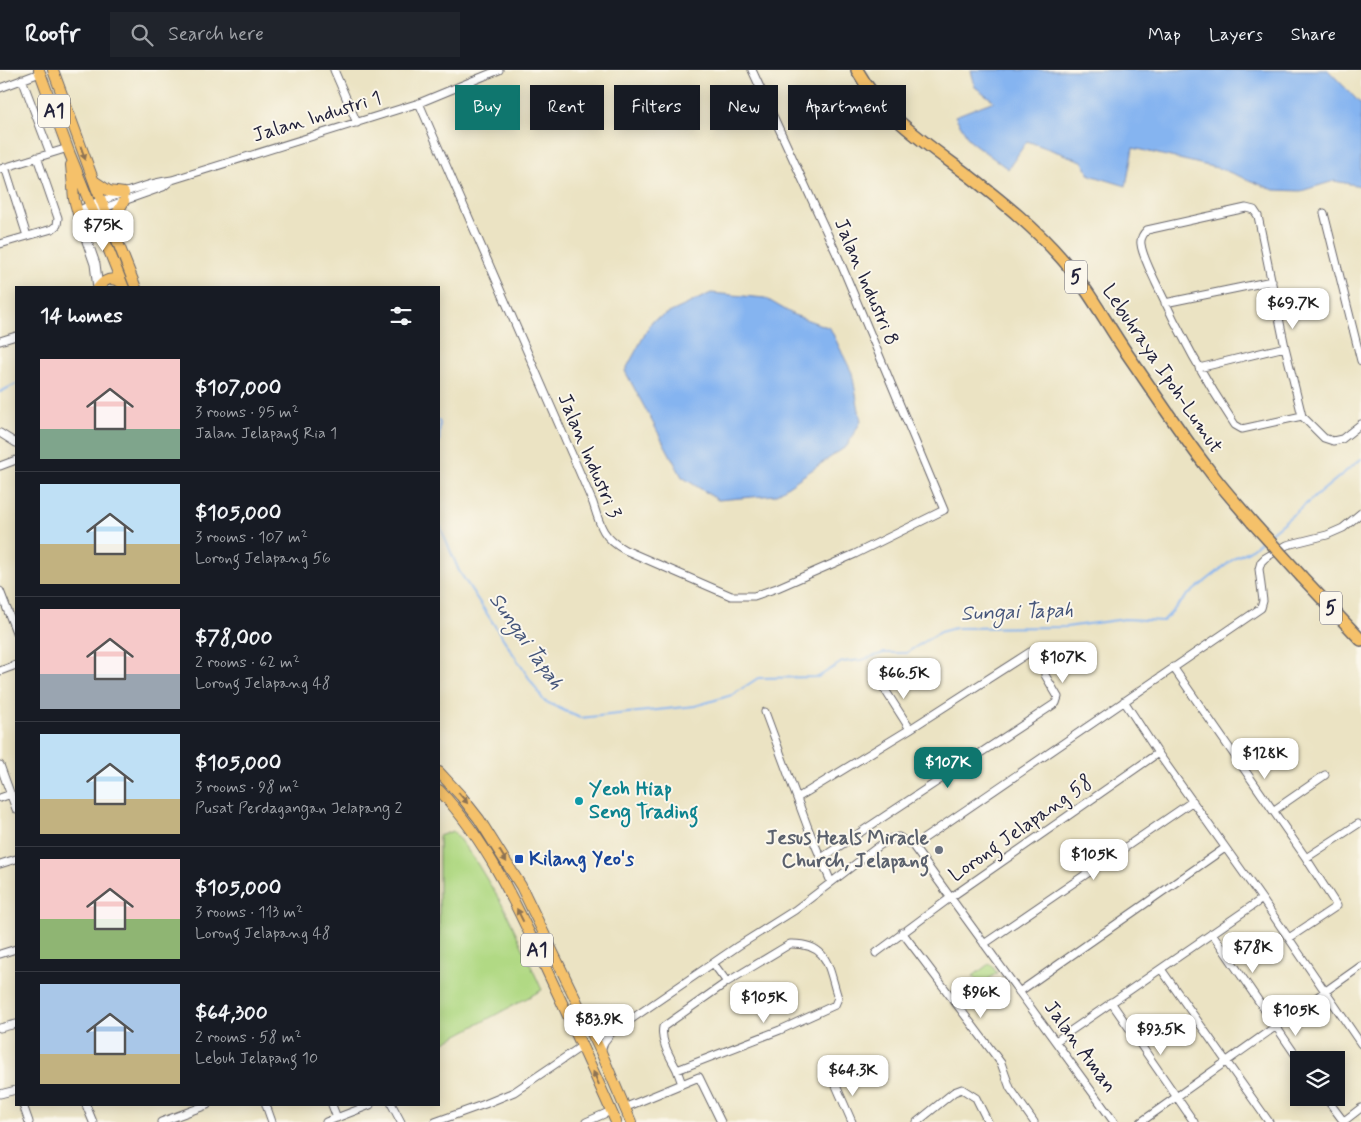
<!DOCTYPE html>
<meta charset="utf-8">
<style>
:root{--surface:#171b24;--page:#20242c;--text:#f1f3f6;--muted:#9ea1a6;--line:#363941;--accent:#0f766e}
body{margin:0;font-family:Mynerve,sans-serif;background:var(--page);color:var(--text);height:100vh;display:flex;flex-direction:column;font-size:19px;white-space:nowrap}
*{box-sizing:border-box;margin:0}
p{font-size:16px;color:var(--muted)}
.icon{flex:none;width:28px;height:28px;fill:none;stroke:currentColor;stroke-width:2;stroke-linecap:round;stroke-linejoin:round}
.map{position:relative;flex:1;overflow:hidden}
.side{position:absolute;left:15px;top:216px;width:425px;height:820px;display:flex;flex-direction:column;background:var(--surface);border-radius:0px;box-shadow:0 2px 12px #0003}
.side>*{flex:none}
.hud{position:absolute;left:455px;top:15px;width:475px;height:45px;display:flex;gap:10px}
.buttons{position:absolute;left:1290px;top:981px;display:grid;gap:10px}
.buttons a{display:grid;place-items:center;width:55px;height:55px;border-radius:0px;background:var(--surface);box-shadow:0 2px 12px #0003;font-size:25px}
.price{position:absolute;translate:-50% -42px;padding:0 11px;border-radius:10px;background:#fff;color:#222;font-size:16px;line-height:32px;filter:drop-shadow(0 1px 2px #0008)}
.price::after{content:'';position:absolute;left:50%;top:30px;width:15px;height:11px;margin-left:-8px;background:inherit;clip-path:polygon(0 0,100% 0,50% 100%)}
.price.current{background:var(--accent);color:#fff}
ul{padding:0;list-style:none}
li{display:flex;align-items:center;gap:15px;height:125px;padding:0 25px}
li+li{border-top:1px solid var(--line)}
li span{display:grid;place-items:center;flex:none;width:140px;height:100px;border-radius:0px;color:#555}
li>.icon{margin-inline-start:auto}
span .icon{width:60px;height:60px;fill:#fffc;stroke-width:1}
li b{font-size:21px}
h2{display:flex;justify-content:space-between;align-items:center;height:60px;padding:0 25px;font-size:21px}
.pill{padding:0 18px;border-radius:0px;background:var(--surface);box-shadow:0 2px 12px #0003;font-size:18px;line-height:45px}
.pill.current{background:var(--accent);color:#fff}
header{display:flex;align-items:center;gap:30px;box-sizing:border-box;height:70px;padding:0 25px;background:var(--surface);border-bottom:1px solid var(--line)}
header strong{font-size:24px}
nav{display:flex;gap:28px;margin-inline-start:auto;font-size:18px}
.search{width:350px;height:45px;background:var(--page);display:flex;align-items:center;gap:12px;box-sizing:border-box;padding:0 18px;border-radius:0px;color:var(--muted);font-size:19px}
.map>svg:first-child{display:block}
</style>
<header>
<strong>Roofr</strong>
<div class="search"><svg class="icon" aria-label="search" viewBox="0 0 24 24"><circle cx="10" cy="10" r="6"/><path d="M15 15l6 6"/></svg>Search here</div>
<nav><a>Map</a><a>Layers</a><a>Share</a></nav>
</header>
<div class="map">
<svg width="1361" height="1052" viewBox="0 0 1361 1052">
<rect width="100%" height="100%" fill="#fbf7ec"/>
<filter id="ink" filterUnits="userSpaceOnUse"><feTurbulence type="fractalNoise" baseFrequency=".02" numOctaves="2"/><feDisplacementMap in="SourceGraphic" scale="10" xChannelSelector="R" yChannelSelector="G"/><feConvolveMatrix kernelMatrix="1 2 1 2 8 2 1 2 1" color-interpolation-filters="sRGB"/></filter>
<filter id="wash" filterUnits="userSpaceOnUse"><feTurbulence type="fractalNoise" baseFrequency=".0096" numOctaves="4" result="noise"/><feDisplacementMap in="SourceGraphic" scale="20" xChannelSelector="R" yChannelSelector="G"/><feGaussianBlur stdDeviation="1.12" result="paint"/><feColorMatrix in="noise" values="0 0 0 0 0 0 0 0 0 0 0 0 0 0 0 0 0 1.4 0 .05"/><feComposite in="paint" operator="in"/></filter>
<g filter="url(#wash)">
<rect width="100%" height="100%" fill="#ebe3c3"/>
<path fill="#b1d984" stroke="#6a7e60" d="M453 761 475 790 505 839 542 920 439 975V766Z
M990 893 997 903 980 915 973 906Z"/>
<path fill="#85b4f0" stroke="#546b96" d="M971 0H1328L1361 34V116L1334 111 1301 121 1274 120 1221 99 1133 78 1126 116 1090 105 1082 91 1027 71 1008 99 970 71 955 46 994 31 975 17Z
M711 223 765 228 794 245 830 258 852 303 861 351 847 376 775 425 718 430 682 407 625 301 652 251Z"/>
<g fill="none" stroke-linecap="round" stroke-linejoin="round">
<path stroke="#85b4f0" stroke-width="2" d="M0 322 16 314
M439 351 440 353 439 373
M439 454 459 501 544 631 580 648 695 636 732 625 758 608 818 607 842 592 862 590 884 583H906L940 562 955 558 1066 557 1125 549 1163 551 1188 525 1236 487 1249 481 1262 470
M1268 465 1361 389"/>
</g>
</g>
<g filter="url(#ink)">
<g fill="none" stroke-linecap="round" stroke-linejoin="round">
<g stroke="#68666b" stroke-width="9">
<path id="minor" d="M334 0 357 53
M22 9 50 83
M0 18 40 3
M419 33 593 433C600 456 603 468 625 480L731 526H754L777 518 855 484 944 440 839 189 752 0
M5 97 27 166
M0 99 68 78
M101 131C124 123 148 113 172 110L419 33 499 0
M104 138 163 117 169 112
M1324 143 1361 291
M0 174 52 159 57 155 58 148 37 87
M1165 233 1272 211
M0 271 16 266
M1199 298 1285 277
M1302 346 1242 359 1235 355C1205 310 1179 263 1156 213 1151 202 1142 185 1141 174 1140 168 1143 164 1147 160L1246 138 1254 140 1258 146 1285 277 1302 346 1324 368 1333 371 1342 369 1361 354
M0 363 16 373
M0 396 16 390
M0 521 16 562
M1173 597 1306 788 1337 836 1289 868
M0 601 16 595
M880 612 910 659
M1124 631 1158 683 1262 829 1361 974
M765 642 808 758 831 812
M0 695 16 739
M0 728 11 724
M797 728 910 659 1030 582
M1273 741 1325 705
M913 776 1261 538 1263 531 1259 499 1261 492 1265 488 1287 475 1327 465 1343 458 1361 443
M1306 788 1358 754
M820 789 1056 633 1058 627 1045 605
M0 794 16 789
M902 862 1001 993 1010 1018 1034 1052
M1212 863 1299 990
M790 874C829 873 828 897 838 928L835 935 780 960 677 1000C671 988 660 972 663 957L727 912Z
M984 874 1193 731
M876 883 950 828 1158 683
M0 884 16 879
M713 893 727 912
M1161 899 1269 1052
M1019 922 1225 778
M1111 932 1194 1052
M0 958 16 954
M591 961 599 965 611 963
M1056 971 1262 829
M601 982 604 972 611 963 738 876 795 840 879 776 890 769 899 767 913 776 1114 1052
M677 1000 682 1014
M834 1011 852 1052
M0 1024 16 1020
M1326 1028 1344 1052
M23 1035 29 1052
M86 1035 93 1052
M266 1035 272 1052
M332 1035 337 1048
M392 1035 401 1052
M624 1038 699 1007 721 1052
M1344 1051 1361 1038
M161 1052 207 1035
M326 1052 370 1035
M435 1052 485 1034 514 1022 582 976
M586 1052 611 1041
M917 1052 954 1022 962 1019 976 1028 988 1052
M1141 1052 1361 896"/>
</g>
<g stroke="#68666b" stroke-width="11">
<path id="tertiary" d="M97 133 84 139 80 151 95 194 98 218
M91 164 87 148 91 144 99 140"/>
</g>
<g stroke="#68666b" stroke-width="12">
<path id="primary" d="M39 0 69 82 124 218
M53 0 97 120 136 218
M71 95 74 129 80 151
M94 111 109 121 124 123
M114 160 115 147 124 131
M98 218C105 209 112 206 122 213
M439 702 461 726 479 749 521 816 601 982 631 1052
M439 720C488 772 518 838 548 903 571 952 594 1002 616 1052"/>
</g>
<g stroke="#68666b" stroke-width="14">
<path id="trunk" d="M857 0C883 47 930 76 972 108 1004 133 1035 158 1062 189 1088 218 1106 253 1128 285 1155 324 1180 363 1209 400 1222 418 1238 435 1252 452
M1302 507 1361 570"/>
</g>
<use href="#minor" stroke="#fff" stroke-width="7"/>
<use href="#tertiary" stroke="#fff" stroke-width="9"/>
<use href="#primary" stroke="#f5c16b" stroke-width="10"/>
<use href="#trunk" stroke="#f5c16b" stroke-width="11"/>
<g stroke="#68666b" stroke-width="14" stroke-linecap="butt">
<path id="trunk-bridge" d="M1252 452 1302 507"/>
</g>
<use href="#trunk-bridge" stroke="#f5c16b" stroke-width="11"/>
</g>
<defs><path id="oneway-solid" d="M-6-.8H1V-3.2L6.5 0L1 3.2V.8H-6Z" transform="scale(1.25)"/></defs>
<g fill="#8c7253">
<use href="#oneway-solid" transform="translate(83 83) rotate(70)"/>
<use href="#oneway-solid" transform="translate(463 728) rotate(50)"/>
<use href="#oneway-solid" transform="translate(503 786) rotate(59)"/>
<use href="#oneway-solid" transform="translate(520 845) rotate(-117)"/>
<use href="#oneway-solid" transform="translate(596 1008) rotate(-114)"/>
</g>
</g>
<circle fill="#0f9aa8" stroke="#fbf7ec" stroke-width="2" cx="579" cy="731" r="5"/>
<circle fill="#6b7280" stroke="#fbf7ec" stroke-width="2" cx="939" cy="780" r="5"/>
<rect fill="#1a4fb4" stroke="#fbf7ec" stroke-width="2" x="514" y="784" width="10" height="10" rx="2.5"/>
<g text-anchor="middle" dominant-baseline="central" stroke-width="4" stroke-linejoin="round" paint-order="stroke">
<g fill="#fbf7ec" stroke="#636270" stroke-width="1">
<rect x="38" y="24.5" width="32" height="33" rx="4"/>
<rect x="1065" y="190.5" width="22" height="33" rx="4"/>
<rect x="1320" y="521.5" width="22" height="33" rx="4"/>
<rect x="521" y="863.5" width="32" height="33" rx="4"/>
</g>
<g font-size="19" font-weight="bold" fill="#22223b">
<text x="54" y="41">A1</text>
<text x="1076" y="207">5</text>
<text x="1331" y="538">5</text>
<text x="537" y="880">A1</text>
</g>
<g font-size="20" fill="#22223b" stroke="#fbf7ec">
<text transform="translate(317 47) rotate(-17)">Jalan Industri 1</text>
<text transform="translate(866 212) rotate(67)">Jalan Industri 8</text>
<text transform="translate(1162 299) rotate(56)">Lebuhraya Ipoh-Lumut</text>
<text transform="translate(589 386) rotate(67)">Jalan Industri 3</text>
<text transform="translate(1021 759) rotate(-35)">Lorong Jelapang 58</text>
<text transform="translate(1080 977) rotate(54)">Jalan Aman</text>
</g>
<g font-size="20" font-weight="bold" fill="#0d838f" stroke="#fbf7ec" text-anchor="start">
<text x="589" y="719">Yeoh Hiap<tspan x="589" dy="23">Seng Trading</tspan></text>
</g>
<g font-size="20" font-weight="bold" fill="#5b616d" stroke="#fbf7ec" text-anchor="end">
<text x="929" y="768">Jesus Heals Miracle<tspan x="929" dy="23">Church, Jelapang</tspan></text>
</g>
<g font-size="20" font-weight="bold" fill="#164399" stroke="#fbf7ec" text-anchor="start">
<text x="529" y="789">Kilang Yeo's</text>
</g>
<g font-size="21" font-style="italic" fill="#45557a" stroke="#fbf7ec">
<text transform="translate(1017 542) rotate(-2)">Sungai Tapah</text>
<text transform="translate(526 571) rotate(55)">Sungai Tapah</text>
</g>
</g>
</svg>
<div class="buttons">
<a><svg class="icon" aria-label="layers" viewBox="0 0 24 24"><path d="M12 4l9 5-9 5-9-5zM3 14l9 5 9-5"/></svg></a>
</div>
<b class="price" style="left:103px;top:182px">$75K</b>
<b class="price" style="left:1293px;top:260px">$69.7K</b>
<b class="price" style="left:1063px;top:614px">$107K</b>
<b class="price" style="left:904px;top:630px">$66.5K</b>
<b class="price" style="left:1265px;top:710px">$128K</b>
<b class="price current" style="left:948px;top:719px">$107K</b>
<b class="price" style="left:1094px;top:811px">$105K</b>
<b class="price" style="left:1253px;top:904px">$78K</b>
<b class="price" style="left:981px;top:949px">$96K</b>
<b class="price" style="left:764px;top:954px">$105K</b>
<b class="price" style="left:1296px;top:967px">$105K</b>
<b class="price" style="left:599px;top:976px">$83.9K</b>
<b class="price" style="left:1161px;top:986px">$93.5K</b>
<b class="price" style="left:853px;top:1027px">$64.3K</b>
<div class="hud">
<a class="pill current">Buy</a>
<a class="pill">Rent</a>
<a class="pill">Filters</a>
<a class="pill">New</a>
<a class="pill">Apartment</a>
</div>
<section class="side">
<h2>14 homes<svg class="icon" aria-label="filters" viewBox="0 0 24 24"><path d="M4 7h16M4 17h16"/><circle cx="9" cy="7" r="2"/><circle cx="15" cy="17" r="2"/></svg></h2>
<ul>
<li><span style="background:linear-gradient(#f6c9c9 70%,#7fa58c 0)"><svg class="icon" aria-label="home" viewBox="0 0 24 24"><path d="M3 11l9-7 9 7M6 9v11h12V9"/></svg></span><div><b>$107,000</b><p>3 rooms · 95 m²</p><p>Jalan Jelapang Ria 1</p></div></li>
<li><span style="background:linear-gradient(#bfe0f5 60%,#c2b280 0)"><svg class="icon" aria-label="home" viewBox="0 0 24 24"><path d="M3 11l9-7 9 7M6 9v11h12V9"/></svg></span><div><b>$105,000</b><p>3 rooms · 107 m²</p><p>Lorong Jelapang 56</p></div></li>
<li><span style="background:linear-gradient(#f6c9c9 65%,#9aa5b1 0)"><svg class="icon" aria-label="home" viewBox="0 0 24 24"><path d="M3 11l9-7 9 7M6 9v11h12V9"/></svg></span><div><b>$78,000</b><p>2 rooms · 62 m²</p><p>Lorong Jelapang 48</p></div></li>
<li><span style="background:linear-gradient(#bfe0f5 65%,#c2b280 0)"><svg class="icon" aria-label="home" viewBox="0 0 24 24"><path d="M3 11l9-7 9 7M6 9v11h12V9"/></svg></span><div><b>$105,000</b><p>3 rooms · 98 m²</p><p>Pusat Perdagangan Jelapang 2</p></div></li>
<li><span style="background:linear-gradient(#f6c9c9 60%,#8fb573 0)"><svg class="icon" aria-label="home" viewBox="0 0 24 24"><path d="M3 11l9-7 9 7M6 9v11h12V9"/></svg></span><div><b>$105,000</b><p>3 rooms · 113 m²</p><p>Lorong Jelapang 48</p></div></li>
<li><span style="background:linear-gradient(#a9c7e8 70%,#c2b280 0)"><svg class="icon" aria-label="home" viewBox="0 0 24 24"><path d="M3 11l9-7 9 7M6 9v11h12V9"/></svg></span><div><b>$64,300</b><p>2 rooms · 58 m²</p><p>Lebuh Jelapang 10</p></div></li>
</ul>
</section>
</div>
